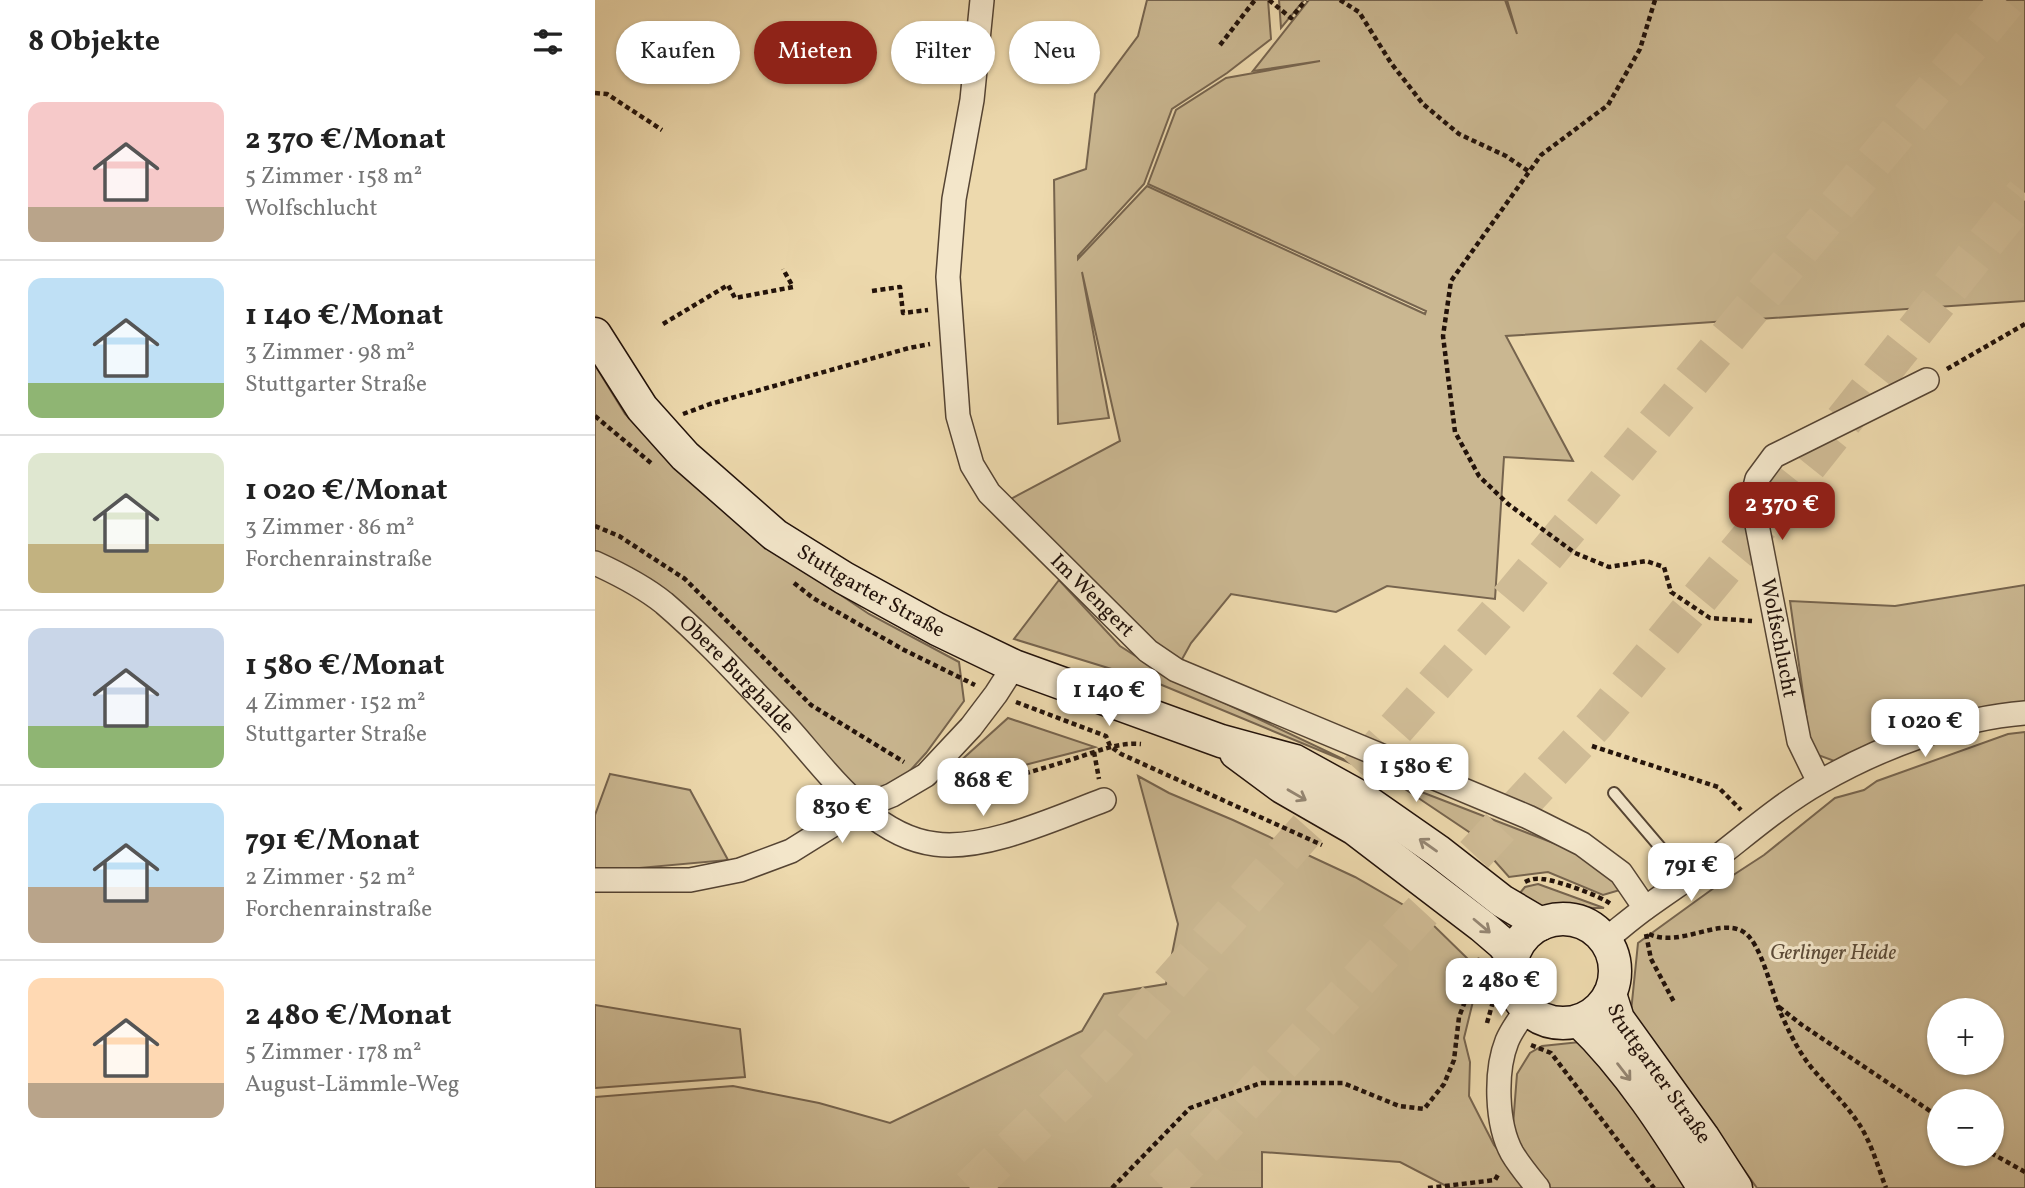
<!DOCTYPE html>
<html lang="de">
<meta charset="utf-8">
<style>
:root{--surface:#fff;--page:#f6f6f6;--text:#222;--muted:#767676;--line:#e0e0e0;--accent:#8f2418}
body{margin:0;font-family:Vollkorn,serif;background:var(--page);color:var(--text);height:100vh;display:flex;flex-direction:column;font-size:26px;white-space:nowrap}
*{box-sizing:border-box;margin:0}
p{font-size:23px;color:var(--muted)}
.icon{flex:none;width:38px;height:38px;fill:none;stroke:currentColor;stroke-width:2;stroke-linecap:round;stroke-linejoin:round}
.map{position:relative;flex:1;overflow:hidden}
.sheet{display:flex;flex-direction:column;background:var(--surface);width:595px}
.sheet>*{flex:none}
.top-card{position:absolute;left:21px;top:21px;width:665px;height:63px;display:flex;gap:14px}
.tools{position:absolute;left:1332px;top:998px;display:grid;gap:14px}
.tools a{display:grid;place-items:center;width:77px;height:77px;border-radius:50%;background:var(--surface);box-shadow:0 2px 5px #0004;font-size:35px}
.price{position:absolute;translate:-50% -60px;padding:0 16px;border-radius:14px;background:#fff;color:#222;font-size:23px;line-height:46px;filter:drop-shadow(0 2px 4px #0008)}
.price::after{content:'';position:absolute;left:50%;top:42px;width:21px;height:16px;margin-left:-10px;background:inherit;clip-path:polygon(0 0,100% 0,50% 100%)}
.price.selected{background:var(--accent);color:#fff}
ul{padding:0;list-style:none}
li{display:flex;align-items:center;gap:21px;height:175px;padding:0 28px}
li+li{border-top:2px solid var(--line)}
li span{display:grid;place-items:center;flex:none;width:196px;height:140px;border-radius:14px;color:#555}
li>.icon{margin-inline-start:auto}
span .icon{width:84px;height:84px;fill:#fffc;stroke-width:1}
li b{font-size:30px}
h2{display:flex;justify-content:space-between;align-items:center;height:84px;padding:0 28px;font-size:30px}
.chip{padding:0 24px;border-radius:32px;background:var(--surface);box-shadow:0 2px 5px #0004;font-size:24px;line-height:63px}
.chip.selected{background:var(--accent);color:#fff}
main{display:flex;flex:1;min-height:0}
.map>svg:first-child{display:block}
</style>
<main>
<section class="sheet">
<h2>8 Objekte<svg class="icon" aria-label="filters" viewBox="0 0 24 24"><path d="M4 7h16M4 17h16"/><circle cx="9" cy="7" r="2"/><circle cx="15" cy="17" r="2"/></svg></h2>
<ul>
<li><span style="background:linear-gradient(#f6c9c9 75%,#b9a48a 0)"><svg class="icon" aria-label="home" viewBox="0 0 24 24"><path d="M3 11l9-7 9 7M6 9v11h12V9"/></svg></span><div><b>2 370 €/Monat</b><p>5 Zimmer · 158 m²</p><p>Wolfschlucht</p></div></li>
<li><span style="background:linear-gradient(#bfe0f5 75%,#8fb573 0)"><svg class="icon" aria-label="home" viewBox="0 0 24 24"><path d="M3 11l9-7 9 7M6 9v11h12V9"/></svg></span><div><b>1 140 €/Monat</b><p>3 Zimmer · 98 m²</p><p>Stuttgarter Straße</p></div></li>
<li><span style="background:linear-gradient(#dfe7d0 65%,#c2b280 0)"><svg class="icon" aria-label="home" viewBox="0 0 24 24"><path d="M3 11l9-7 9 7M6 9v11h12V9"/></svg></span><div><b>1 020 €/Monat</b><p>3 Zimmer · 86 m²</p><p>Forchenrainstraße</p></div></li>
<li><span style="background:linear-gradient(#c9d6e8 70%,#8fb573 0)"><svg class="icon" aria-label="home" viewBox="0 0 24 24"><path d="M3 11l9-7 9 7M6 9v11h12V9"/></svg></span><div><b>1 580 €/Monat</b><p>4 Zimmer · 152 m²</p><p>Stuttgarter Straße</p></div></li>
<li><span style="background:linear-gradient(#bfe0f5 60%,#b9a48a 0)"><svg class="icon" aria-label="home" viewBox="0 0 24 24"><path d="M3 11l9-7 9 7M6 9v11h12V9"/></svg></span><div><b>791 €/Monat</b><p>2 Zimmer · 52 m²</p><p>Forchenrainstraße</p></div></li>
<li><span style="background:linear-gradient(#ffd9b3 75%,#b9a48a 0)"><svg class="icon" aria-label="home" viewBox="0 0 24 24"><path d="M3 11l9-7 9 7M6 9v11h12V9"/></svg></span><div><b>2 480 €/Monat</b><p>5 Zimmer · 178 m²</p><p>August-Lämmle-Weg</p></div></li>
</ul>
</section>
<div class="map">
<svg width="1430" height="1188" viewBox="0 0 1430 1188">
<rect width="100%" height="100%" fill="#edd9ad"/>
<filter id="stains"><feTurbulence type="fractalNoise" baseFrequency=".00286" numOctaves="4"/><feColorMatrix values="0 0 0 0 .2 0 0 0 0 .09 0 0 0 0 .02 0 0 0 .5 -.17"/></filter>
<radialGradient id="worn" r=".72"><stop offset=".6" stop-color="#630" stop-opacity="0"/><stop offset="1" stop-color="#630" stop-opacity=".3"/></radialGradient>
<path fill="#cab791" stroke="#76644e" stroke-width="2" fill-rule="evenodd" d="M552 0H673L676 39 632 73 577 109 549 184 483 256V259L552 186 830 314 831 311 553 184 581 110 631 78 725 61 658 71 714 0H910L922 34 912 0H1430V301L911 336 978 461 909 457 900 599 792 586 741 612 636 594 596 643 581 670 410 502 525 441 487 272 514 418 463 424 459 180 491 169 500 94 543 36Z
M684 0H709L686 28Z
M0 365 30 414 107 491 180 551 274 614 364 662 369 701 331 753 302 785 272 792 251 783 0 553Z
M464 580 525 646 569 674 767 768 562 683 419 639Z
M1430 585V705L1242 762 1223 755 1214 736 1195 601 1300 606Z
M413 718 500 747 371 780 352 773Z
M1430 732V1188H1162L1036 1012 1043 943 1123 885 1169 855 1240 798 1269 790 1282 781 1413 734ZM1344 1010H1396V1062H1344ZM1344 1101H1396V1153H1344Z
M15 774 95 790 133 860 0 872V815Z
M543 776 574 793 638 820 760 877 831 918 876 962 881 989 869 1038 875 1062 874 1096 899 1145 933 1188H855L805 1162 667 1152V1188H0V1097L138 1086 224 1103 295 1123 487 1031 509 994 571 984 583 924Z
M798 781 974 849 1011 873 1025 890 1008 895 953 872 914 877 874 832Z
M943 884 1009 908H997L971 903 946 907 918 901 930 887Z
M0 1005 145 1029 150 1077 0 1088Z
M985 1042 1044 1116 1092 1188H945L916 1151 922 1074 935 1053 947 1046Z"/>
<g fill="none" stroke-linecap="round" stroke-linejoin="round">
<path stroke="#cfbb95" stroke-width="38" stroke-dasharray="38 19" stroke-linecap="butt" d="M375 1188 509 1059 908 607 1413 0
M568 1188 610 1146 1002 722 1179 508 1430 193"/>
<g stroke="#543" stroke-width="14">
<path id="lane" d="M1019 793 1076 860 1090 880"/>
</g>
<g stroke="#543" stroke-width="26">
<g id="street">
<path id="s1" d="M387 0 377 100 359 199 353 277 363 416 377 465 394 493 553 651 581 670 933 817 987 844 1026 873 1050 908"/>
<path id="s2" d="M0 563C24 574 48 586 69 603 110 638 148 680 186 720 228 765 274 836 340 844 390 851 461 818 509 800"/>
<path d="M1224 782 1204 741 1157 499 1162 479 1179 456 1332 380"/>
<path d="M0 880H95L145 870 196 851 265 808 297 795 331 775 376 727 401 694 419 666"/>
<path d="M1010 940C1024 929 1038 917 1052 907 1074 891 1096 877 1117 861 1152 834 1186 804 1225 782 1284 748 1362 718 1430 713"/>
<path d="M932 1009C925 1019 917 1029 912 1041 900 1071 901 1124 917 1153 924 1165 934 1177 943 1188"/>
</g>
</g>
<g stroke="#22120a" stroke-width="35">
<g id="secondary">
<path id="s3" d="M0 334 47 408 90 456 180 535 249 578 342 629 419 666 626 741 700 761 767 798 843 851 907 901 946 924"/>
<path d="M641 753 687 787 760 829 887 926 908 944 918 957"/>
<circle cx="968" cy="971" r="52"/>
<path id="s4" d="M1015 994 1023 1019 1108 1137 1141 1188"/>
<path d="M984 1021C1034 1069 1072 1129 1109 1188"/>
</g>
</g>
<path stroke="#22120a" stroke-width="4.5" stroke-dasharray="5 3.5" stroke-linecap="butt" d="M674 0 696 18 711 0
M745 0 764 12 796 63 828 104 864 134 911 156 933 171
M1060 0 1045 49 1013 105 946 155 856 281 848 336 860 432 884 476 913 504 980 553 1014 567 1051 561 1069 567 1076 592 1115 618 1157 621
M625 45 660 0
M0 93 12 94 67 130
M277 291 305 287 308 313 333 310
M68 324 133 285 140 298 198 287 188 269
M1352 369 1430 324
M88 414 115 404 314 348 335 344
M0 416 56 463
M0 526 24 536 90 579 216 705 309 762
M199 583 218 598 309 650 380 685
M421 702 511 736 515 746 526 754 727 845
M997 746 1123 787 1146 810
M499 752 504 779
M355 783C371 788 388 784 404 780 429 774 453 767 478 759 501 752 522 742 546 744
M930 882C936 879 941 878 947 879 961 880 1007 896 1017 905
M1051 934 1056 959 1079 1002
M1054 934C1084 948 1123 918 1147 931 1167 941 1177 996 1187 1016 1195 1034 1204 1052 1216 1067 1232 1086 1250 1103 1264 1124 1276 1142 1283 1167 1291 1188
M1184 1007 1207 1025 1344 1117
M892 1023 901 991 898 977
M936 1045 956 1053 1059 1188
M1396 1153 1430 1172
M517 1188 595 1108 666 1083H748L804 1106 829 1109 849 1084 859 1060 864 1017 884 965 882 958
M833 1188 900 1180 904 1173"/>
<use href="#lane" stroke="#f3e6ca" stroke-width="10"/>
<use href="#street" stroke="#f3e6ca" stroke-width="23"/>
<use href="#secondary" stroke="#f3e6ca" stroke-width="32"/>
</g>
<defs><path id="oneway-shaft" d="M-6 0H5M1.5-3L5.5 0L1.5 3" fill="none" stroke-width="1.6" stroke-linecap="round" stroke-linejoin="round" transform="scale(1.75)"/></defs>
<g stroke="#958774">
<use href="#oneway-shaft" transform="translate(702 795) rotate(30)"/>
<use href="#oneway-shaft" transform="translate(833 845) rotate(-145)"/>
<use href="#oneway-shaft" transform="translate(887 926) rotate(40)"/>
<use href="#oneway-shaft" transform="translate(1029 1072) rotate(52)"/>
</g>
<g text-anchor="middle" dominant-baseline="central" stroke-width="6" stroke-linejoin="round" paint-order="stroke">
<g font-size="21" fill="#22120a" stroke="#f3e6ca">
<text stroke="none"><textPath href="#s3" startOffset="383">Stuttgarter Straße</textPath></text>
<text stroke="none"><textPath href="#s1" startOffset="648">Im Wengert</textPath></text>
<text transform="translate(1183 638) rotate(79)">Wolfschlucht</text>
<text stroke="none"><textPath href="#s2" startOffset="182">Obere Burghalde</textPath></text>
<text stroke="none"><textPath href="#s4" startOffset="94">Stuttgarter Straße</textPath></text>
</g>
<g font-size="21" font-style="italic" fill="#5d4c39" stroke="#f3e6ca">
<text x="1238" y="953">Gerlinger Heide</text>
</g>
</g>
<rect width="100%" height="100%" filter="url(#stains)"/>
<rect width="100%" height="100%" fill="url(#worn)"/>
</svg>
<div class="tools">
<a>+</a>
<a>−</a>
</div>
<b class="price selected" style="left:1187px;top:542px">2 370 €</b>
<b class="price" style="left:514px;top:728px">1 140 €</b>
<b class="price" style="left:1330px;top:759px">1 020 €</b>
<b class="price" style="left:821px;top:804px">1 580 €</b>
<b class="price" style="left:388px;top:818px">868 €</b>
<b class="price" style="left:247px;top:845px">830 €</b>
<b class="price" style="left:1096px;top:903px">791 €</b>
<b class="price" style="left:906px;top:1018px">2 480 €</b>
<div class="top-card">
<a class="chip">Kaufen</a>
<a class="chip selected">Mieten</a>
<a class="chip">Filter</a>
<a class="chip">Neu</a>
</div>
</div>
</main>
